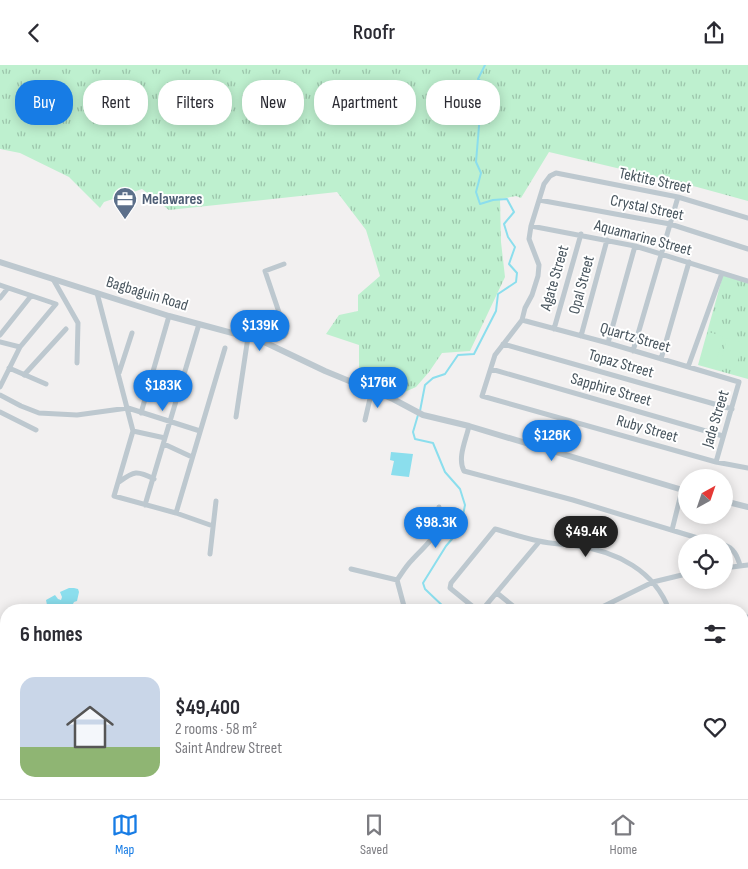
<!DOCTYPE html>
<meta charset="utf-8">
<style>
:root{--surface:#fff;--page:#f2f2f3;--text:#2b2b33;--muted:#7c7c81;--line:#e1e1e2;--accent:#177ce5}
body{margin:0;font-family:"Sofia Sans Condensed",sans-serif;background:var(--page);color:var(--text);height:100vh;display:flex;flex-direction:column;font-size:19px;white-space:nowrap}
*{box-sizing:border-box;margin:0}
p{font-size:16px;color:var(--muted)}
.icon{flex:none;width:28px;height:28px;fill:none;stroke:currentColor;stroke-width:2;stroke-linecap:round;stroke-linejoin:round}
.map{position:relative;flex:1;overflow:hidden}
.drawer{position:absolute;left:0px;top:539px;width:749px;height:196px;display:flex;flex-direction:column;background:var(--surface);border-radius:20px 20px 0 0;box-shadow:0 2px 12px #0003}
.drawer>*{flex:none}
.hud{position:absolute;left:15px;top:15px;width:719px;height:45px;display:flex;gap:10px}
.needle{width:32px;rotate:40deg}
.fabs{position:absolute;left:678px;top:404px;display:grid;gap:10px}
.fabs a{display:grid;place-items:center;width:55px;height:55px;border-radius:50%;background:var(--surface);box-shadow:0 2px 12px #0003;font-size:25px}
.price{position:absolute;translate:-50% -42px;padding:0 11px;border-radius:18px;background:var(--accent);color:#fff;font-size:16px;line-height:32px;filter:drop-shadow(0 1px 2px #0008)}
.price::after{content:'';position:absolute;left:50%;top:30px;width:15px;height:11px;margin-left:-8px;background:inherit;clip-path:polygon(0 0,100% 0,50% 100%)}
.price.on{background:#222;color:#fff}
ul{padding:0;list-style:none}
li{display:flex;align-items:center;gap:15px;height:125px;padding:0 20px}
li span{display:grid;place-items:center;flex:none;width:140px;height:100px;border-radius:15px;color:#555}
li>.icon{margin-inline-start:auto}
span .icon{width:60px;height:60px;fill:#fffc;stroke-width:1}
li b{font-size:21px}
h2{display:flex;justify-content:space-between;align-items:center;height:60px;padding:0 20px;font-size:21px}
.tag{padding:0 18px;border-radius:20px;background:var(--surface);box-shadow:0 2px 12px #0003;font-size:18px;line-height:45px}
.tag.on{background:var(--accent);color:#fff}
header{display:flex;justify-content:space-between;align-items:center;height:65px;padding:0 20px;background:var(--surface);font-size:22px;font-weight:600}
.dock{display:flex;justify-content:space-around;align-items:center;height:70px;border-top:1px solid var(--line);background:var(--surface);font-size:14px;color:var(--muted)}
.dock a{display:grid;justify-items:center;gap:2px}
.dock .on{color:var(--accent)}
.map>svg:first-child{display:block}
</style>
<header><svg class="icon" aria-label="back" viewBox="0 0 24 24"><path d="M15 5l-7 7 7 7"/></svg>Roofr<svg class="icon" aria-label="share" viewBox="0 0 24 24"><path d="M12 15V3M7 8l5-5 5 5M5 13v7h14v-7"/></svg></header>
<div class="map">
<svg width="748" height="734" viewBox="0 0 748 734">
<defs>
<pattern id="grass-tufts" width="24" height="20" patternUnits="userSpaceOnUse" patternTransform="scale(1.25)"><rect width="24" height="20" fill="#bef0cf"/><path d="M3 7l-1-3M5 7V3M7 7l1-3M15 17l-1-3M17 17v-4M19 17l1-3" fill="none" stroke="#9cc5ab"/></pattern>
</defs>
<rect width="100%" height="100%" fill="#f2f0f0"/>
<path fill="url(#grass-tufts)" d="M0 0H748V136L697 122 549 87 521 133 516 131 500 134 501 177 505 212 470 286 442 288 429 307 416 322 400 329 359 314V280L326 269 339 250 358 246V230L380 211 366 165 337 127 169 145 142 124 104 137 100 143 69 112 20 88 0 84Z
M723 210 748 218V314L698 300Z"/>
<path fill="#bef0cf" d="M708 267 723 271 716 299 701 295Z
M727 273 742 277 736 303 720 299Z"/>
<path fill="#8bdeed" d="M391 387 413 389 409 412 391 410 394 396 390 395Z
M69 523H74L78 524 79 527 77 536 74 537 73 539 78 542 79 545H48L50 542 49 540H47L46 535 55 530 58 534 61 535 62 532 60 527Z"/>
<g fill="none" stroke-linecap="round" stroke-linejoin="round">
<path stroke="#8bdeed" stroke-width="2" d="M420 346 425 320 433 313 445 309 458 290 474 289 496 246 498 229 516 217 517 208 509 199 515 182 508 172 504 159 514 147 507 134 493 135 480 139 476 127 481 108 476 97 480 49 491 40 494 26 478 14 485 0
M418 350 413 367 415 374 433 378 445 407 460 424 465 440 461 460 458 467 446 481 423 518 425 524 447 545
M503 729 505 734"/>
<path stroke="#bdc8cf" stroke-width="5" d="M539 135 670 159 748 184
M748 153 678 132 556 108 550 111 544 119 531 161 529 174 539 200 538 211 532 230 525 243 522 255 495 290 482 331 716 397 748 403
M531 161 635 181 748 216
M53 214 78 258 77 298
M0 220 56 239 20 282 0 322
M97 228 133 366 114 431 176 448 213 461
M0 233 8 223
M522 255 608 278 739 317 716 397
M554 264 581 169
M0 270 31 231
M581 271 607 175
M263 276 284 271 286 268 265 206 284 199
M0 277 20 282
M608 278 635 181
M503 279 732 344
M633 286 678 132
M661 294 689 197
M688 302 722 208
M9 303 46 319
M491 304 723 371
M119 308 132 268
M24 310 66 264
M0 330 21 341 39 348 77 350 128 343 200 366
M0 347 36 365
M141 348 169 251
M236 352 248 272
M365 355 372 325
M469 361C466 375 457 393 464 406L573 435 714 478
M133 366 165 373
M164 379 192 392
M119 417C134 406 137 405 154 414
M145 440 199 259
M176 448 225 283
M672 465 682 425
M724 480C734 483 737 491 740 500
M210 489 216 436
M724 503 748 500
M351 504 397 515
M397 515C402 508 406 501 412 495 429 476 442 471 439 442
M397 515 405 545
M497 528 518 545
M477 545 450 523 451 518 495 464C509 468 524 473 539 476 551 479 564 479 577 481 616 486 655 506 669 545
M482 545 539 477
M596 545 653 517 686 509
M742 552H748
M742 602H748
M0 620 6 624
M742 646H748
M742 688H748
M0 711 6 718
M154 729 158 734
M182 729 187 734
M288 729 294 734
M338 729V734
M432 729 434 734
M452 729 454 734
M471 729 472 734
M489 729 491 734
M556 729 562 734
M628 729 635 734
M9 734 15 729
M101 734 106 729
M243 734 249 729
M277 734 284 729
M652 734 658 729
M737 734H740"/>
<path stroke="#bdc8cf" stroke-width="6" d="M0 197 169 251 262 276 325 306 393 334 423 350 469 361 686 426
M724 436 748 442"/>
</g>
<defs>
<g id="office-pin" transform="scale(1.25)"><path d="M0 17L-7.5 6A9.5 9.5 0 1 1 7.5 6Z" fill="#5c6f8a" stroke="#fff"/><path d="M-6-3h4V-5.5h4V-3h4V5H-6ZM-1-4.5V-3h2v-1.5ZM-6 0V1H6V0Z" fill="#fff"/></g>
</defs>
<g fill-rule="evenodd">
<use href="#office-pin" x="125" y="134"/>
</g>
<g text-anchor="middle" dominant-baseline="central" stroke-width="4" stroke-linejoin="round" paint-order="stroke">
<g font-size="16" fill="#47545d" stroke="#fff">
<text transform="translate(655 116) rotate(12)">Tektite Street</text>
<text transform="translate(647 143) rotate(12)">Crystal Street</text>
<text transform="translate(643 173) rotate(15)">Aquamarine Street</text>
<text transform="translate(555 213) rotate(-74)">Agate Street</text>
<text transform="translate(582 220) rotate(-75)">Opal Street</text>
<text transform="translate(147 229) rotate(17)">Bagbaguin Road</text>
<text transform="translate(635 273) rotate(16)">Quartz Street</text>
<text transform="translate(621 299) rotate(16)">Topaz Street</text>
<text transform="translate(611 325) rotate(16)">Sapphire Street</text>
<text transform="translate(716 354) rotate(-73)">Jade Street</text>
<text transform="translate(647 364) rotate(16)">Ruby Street</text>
</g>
<g font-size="16" font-weight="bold" fill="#4e5e75" stroke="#fff" text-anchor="start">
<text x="142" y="134">Melawares</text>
</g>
</g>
</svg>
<div class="fabs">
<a><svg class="needle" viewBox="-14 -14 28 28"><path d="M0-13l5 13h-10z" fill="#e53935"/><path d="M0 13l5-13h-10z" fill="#7c7c81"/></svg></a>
<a><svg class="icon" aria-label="locate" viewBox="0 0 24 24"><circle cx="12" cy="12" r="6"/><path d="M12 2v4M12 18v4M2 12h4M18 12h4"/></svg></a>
</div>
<b class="price" style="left:260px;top:287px">$139K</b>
<b class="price" style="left:378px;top:344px">$176K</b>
<b class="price" style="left:163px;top:347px">$183K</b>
<b class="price" style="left:552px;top:397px">$126K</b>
<b class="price" style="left:436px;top:484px">$98.3K</b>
<b class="price on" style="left:586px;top:493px">$49.4K</b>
<div class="hud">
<a class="tag on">Buy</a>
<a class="tag">Rent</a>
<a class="tag">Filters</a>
<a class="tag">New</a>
<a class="tag">Apartment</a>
<a class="tag">House</a>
</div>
<section class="drawer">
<h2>6 homes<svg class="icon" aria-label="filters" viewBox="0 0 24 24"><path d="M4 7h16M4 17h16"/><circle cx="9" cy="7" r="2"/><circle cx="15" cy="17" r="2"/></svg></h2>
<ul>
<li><span style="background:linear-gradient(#c9d6e8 70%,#8fb573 0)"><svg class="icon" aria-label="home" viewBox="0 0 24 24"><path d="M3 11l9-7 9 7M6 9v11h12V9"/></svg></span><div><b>$49,400</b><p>2 rooms · 58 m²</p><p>Saint Andrew Street</p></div><svg class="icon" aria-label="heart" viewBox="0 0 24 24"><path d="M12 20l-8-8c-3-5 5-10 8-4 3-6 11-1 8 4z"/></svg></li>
</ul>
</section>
</div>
<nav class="dock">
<a class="on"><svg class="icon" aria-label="map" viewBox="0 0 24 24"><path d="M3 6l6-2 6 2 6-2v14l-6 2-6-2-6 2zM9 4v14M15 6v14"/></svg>Map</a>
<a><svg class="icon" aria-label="saved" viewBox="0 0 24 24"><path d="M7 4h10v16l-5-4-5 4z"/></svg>Saved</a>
<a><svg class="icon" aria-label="home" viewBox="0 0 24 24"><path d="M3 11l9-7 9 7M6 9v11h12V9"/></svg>Home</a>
</nav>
